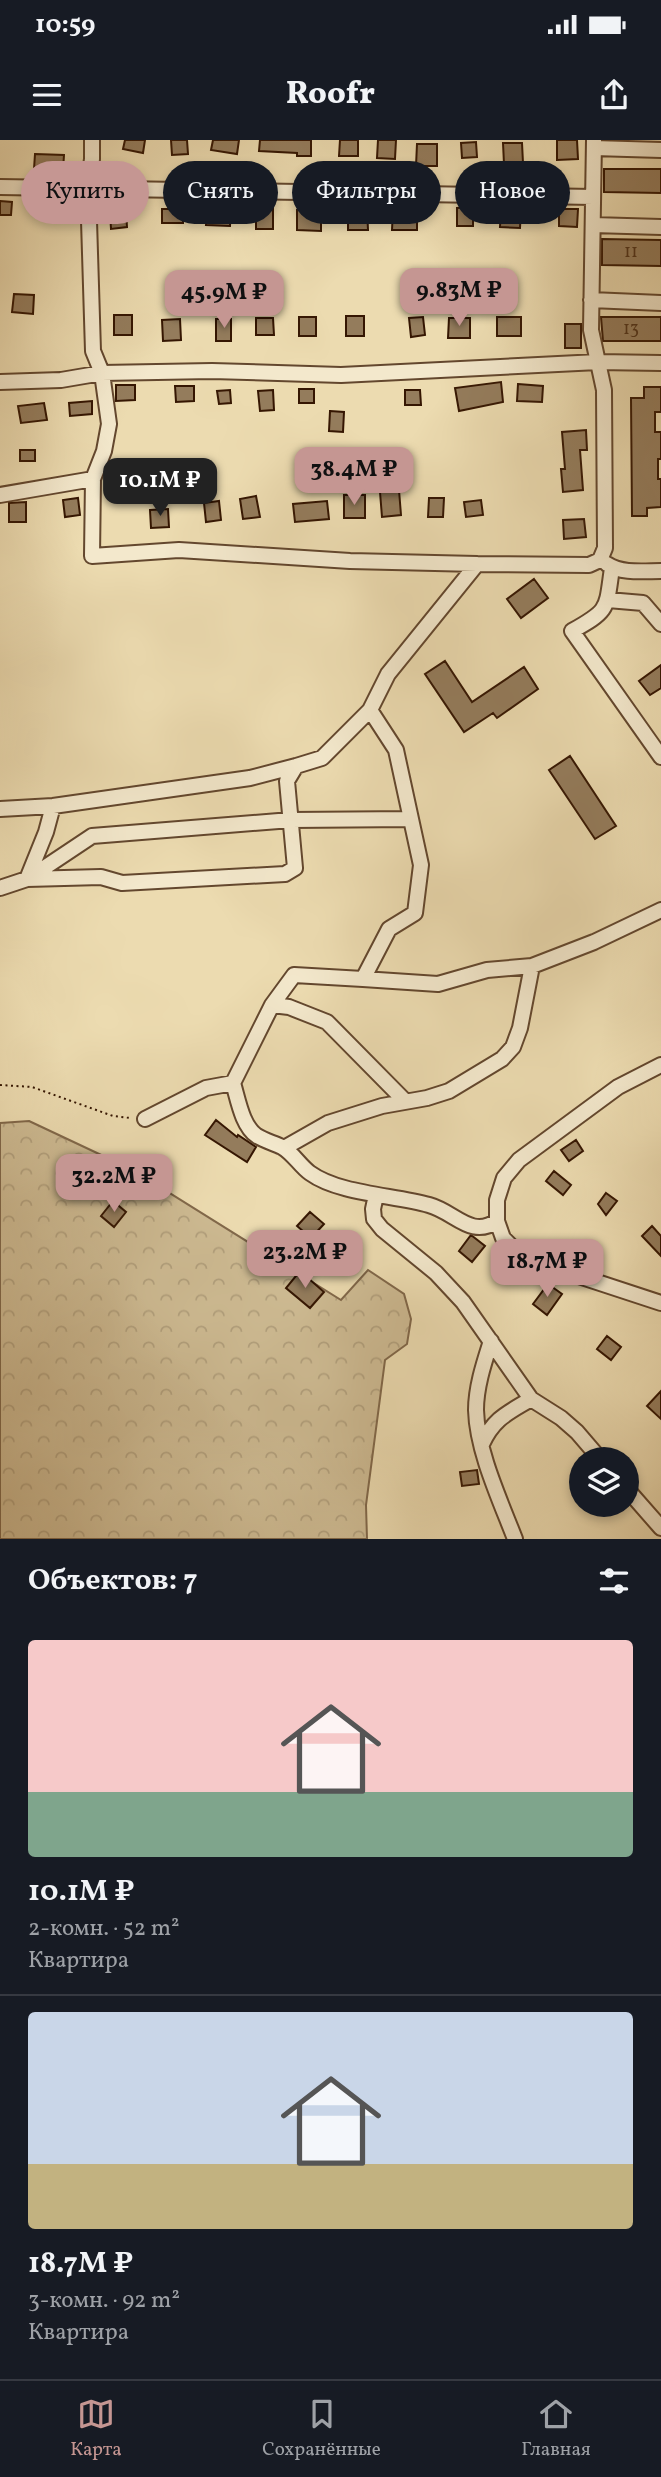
<!DOCTYPE html>
<html lang="ru">
<meta charset="utf-8">
<style>
:root{--surface:#171b24;--page:#20242c;--text:#f1f3f6;--muted:#9ea1a6;--line:#363941;--accent:#c59692}
body{margin:0;font-family:Vollkorn,serif;background:var(--page);color:var(--text);height:100vh;display:flex;flex-direction:column;font-size:26px;white-space:nowrap}
*{box-sizing:border-box;margin:0}
p{font-size:23px;color:var(--muted)}
.icon{flex:none;width:38px;height:38px;fill:none;stroke:currentColor;stroke-width:2;stroke-linecap:round;stroke-linejoin:round}
.map{position:relative;height:1399px;overflow:hidden}
.sheet{display:flex;flex-direction:column;background:var(--surface);flex:1}
.sheet>*{flex:none}
.banner{position:absolute;left:21px;top:21px;width:620px;height:63px;display:flex;gap:14px}
.buttons{position:absolute;left:569px;top:1307px;display:grid;gap:14px}
.buttons a{display:grid;place-items:center;width:70px;height:70px;border-radius:50%;background:var(--surface);box-shadow:0 4px 10px #0003;font-size:35px}
.price{position:absolute;translate:-50% -60px;padding:0 16px;border-radius:14px;background:var(--accent);color:#111;font-size:23px;line-height:46px;filter:drop-shadow(0 2px 4px #0008)}
.price::after{content:'';position:absolute;left:50%;top:42px;width:21px;height:16px;margin-left:-10px;background:inherit;clip-path:polygon(0 0,100% 0,50% 100%)}
.price.active{background:#222;color:#fff}
ul{padding:0;list-style:none}
li{display:grid;align-content:center;gap:14px;height:371px;padding:0 28px}
li+li{border-top:2px solid var(--line)}
li span{display:grid;place-items:center;height:217px;border-radius:7px;color:#555}
li>.icon{margin-inline-start:auto}
span .icon{width:126px;height:126px;fill:#fffc;stroke-width:1}
li b{font-size:30px}
h2{display:flex;justify-content:space-between;align-items:center;height:84px;padding:0 28px;font-size:30px}
.pill{padding:0 24px;border-radius:32px;background:var(--surface);box-shadow:0 4px 10px #0003;font-size:24px;line-height:63px}
.pill.active{background:var(--accent);color:#111}
.status{display:flex;justify-content:space-between;align-items:center;height:49px;padding:0 35px;background:var(--surface);direction:ltr}
.status svg{height:19px;fill:currentColor}
header{display:flex;justify-content:space-between;align-items:center;height:91px;padding:0 28px;background:var(--surface);font-size:32px;font-weight:800}
.menu{display:flex;justify-content:space-around;align-items:center;height:98px;border-top:2px solid var(--line);background:var(--surface);font-size:19px;color:var(--muted)}
.menu a{display:grid;justify-items:center;gap:4px}
.menu .active{color:var(--accent)}
.map>svg:first-child{display:block}
</style>
<div class="status"><b>10:59</b><svg viewBox="0 0 49 12"><path d="M0 12V9h3v3zM5 12V6h3v6zM10 12V3h3v9zM15 12V0h3v12zM26 1h20v11H26zM47 4h2v5h-2z"/></svg></div>
<header><svg class="icon" aria-label="menu" viewBox="0 0 24 24"><path d="M4 6h16M4 12h16M4 18h16"/></svg>Roofr<svg class="icon" aria-label="share" viewBox="0 0 24 24"><path d="M12 15V3M7 8l5-5 5 5M5 13v7h14v-7"/></svg></header>
<div class="map">
<svg width="661" height="1399" viewBox="0 0 661 1399">
<defs>
<pattern id="forest-crowns" width="20" height="18" patternUnits="userSpaceOnUse" patternTransform="scale(1.75)"><rect width="20" height="18" fill="#cdba92"/><path d="M2 6a3 3 0 1 1 6 0M12 15a3 3 0 1 1 6 0" fill="none" stroke="#b19f7c"/></pattern>
</defs>
<rect width="100%" height="100%" fill="#ecdbb0"/>
<filter id="stains"><feTurbulence type="fractalNoise" baseFrequency=".00286" numOctaves="4"/><feColorMatrix values="0 0 0 0 .2 0 0 0 0 .09 0 0 0 0 .02 0 0 0 .5 -.17"/></filter>
<radialGradient id="worn" r=".72"><stop offset=".6" stop-color="#630" stop-opacity="0"/><stop offset="1" stop-color="#630" stop-opacity=".3"/></radialGradient>
<path fill="url(#forest-crowns)" stroke="#81684a" stroke-width="2" d="M29 981 131 1029 341 1160 368 1130 404 1154 411 1179 407 1204 385 1220 366 1365 367 1399H0V983Z"/>
<path fill="#947c5c" stroke="#351602" stroke-width="2" d="M125 0H145L143 13 123 9Z
M171 0H187L188 14 172 15Z
M213 0H239L237 14 211 10Z
M260 0H311V16H297V13L259 11Z
M340 0H358V16H339Z
M378 0H396L395 19 377 18Z
M557 0H577L578 19 557 20Z
M476 2 477 17 462 18 461 3Z
M503 3H522L523 23 504 24Z
M417 4H437V26H416Z
M35 14 64 15 63 30 34 29Z
M604 29H661V53L604 52Z
M42 60 60 61V78L41 77Z
M0 61 12 62 11 75H0Z
M208 66 231 67 230 86 206 85Z
M256 67H273V89H256Z
M473 67V86H457V68Z
M367 68 368 90H348V69Z
M501 68 521 69 520 88 500 87Z
M162 69H183V83H162Z
M393 69H417V90H392Z
M559 69H578L577 87 559 86Z
M297 70H321V91L297 90Z
M126 71 127 87 111 89 110 72Z
M602 99 661 100V126L602 125Z
M14 154 34 155 33 174 12 172Z
M114 175H132V195H114Z
M346 176H364V196H346Z
M299 177H316V196H299Z
M423 177 425 195 411 197 409 178Z
M497 177H521V196H497Z
M601 177H661V201H603Z
M256 178H273L274 195H256Z
M449 178H470V198H448Z
M180 179 181 200 163 201 162 180Z
M216 179H231V201H216Z
M565 184H581V208H565Z
M501 242 503 262 459 271 455 248Z
M518 244 543 246 542 262 517 261Z
M116 245H135V260L116 261Z
M175 246H194V261L176 262Z
M644 247H661V272H655V292H661V319H658V339H661V367L647 368V376H632L631 258H644Z
M299 249H314V263H299Z
M230 250 231 263 219 264 217 251Z
M273 250 274 270 260 271 258 251Z
M405 250H420L421 265H405Z
M92 261V274L70 276 69 263Z
M44 263 47 280 21 283 18 266Z
M330 271 344 272 343 292 329 291Z
M586 290 587 310H580L583 350 563 352 561 329H565L562 292Z
M20 310H35V321H20Z
M131 324 134 342 115 344 113 327Z
M399 350 401 375 382 377 380 352Z
M344 355H365V378H344Z
M256 356 260 377 243 379 240 359Z
M78 358 80 375 65 377 63 360Z
M429 358H444L443 377H428Z
M481 360 483 375 466 377 464 362Z
M219 361 221 380 206 382 204 363Z
M327 361 329 379 295 382 293 364Z
M26 362V382H9V363Z
M168 369 169 387 151 388 150 370Z
M584 379 586 397 564 399 563 380Z
M534 439 548 458 521 478 507 459Z
M445 521 472 562 524 527 538 549 497 578 493 573 464 592 425 534Z
M661 525V548L650 555 639 541Z
M570 616 616 686 595 699 549 630Z
M216 980 237 997 238 995 256 1007 247 1022 205 995Z
M576 1000 583 1011 569 1021 561 1010Z
M554 1031 571 1045 563 1055 546 1041Z
M606 1053 617 1061 606 1075 598 1064Z
M113 1061 126 1072 114 1087 101 1076Z
M310 1072 324 1084 311 1098 297 1086Z
M652 1086 661 1096V1116L642 1096Z
M471 1095 485 1106 472 1122 459 1111Z
M300 1131 324 1152 310 1168 286 1148Z
M548 1144 562 1154 547 1175 533 1164Z
M607 1196 621 1207 611 1220 597 1209Z
M661 1251V1279L647 1266Z
M477 1330 479 1344 462 1346 460 1332Z"/>
<g fill="none" stroke-linecap="round" stroke-linejoin="round">
<g stroke="#63472e" stroke-width="18">
<path id="minor" d="M92 0V19L88 48 93 211 102 233 109 284 104 311 93 339 92 416 179 410 350 421 477 424
M594 8 661 10
M0 47 593 57
M593 85 661 87
M591 160 661 163
M0 242 61 240 102 233 212 231 341 235 598 222 661 223
M0 355 93 339
M607 424C622 434 644 431 661 431
M612 428C606 469 610 470 572 491L661 617
M608 460 643 463 661 484
M0 669 53 666 250 638 296 626 322 618 370 570
M29 738 92 696 291 680 411 679
M27 739 46 692 53 666
M0 748 27 739 101 737 122 743 285 734 295 728 287 641 296 626
M363 839 438 844 487 830 532 826
M272 865 289 867 327 882 405 961
M661 925 618 947 519 1020 504 1038 497 1060V1081L503 1098 516 1111 536 1122 661 1163
M233 943C238 959 242 986 257 996 265 1001 274 1003 282 1007 293 1013 300 1026 310 1033 339 1054 394 1055 429 1065 455 1072 471 1099 497 1081
M145 979 206 948 233 943 272 865 294 835 363 839 389 789 415 773 421 725 396 610 370 570 388 534 477 424 589 425 600 420 605 408 604 250 591 190 594 0
M284 1008 328 983 382 966 427 958 449 951 502 919 513 907 520 888 532 826 594 802 661 770
M376 1055 373 1069 374 1079 382 1089 436 1133 463 1162 531 1259 561 1278 577 1292 601 1320
M491 1201C484 1223 476 1247 476 1270 477 1311 500 1360 515 1399
M482 1304C494 1278 508 1273 531 1259
M626 1348 661 1388"/>
</g>
<path stroke="#351602" stroke-width="2" stroke-dasharray="2 3.5" stroke-linecap="butt" d="M0 945 32 947 113 976 130 978"/>
<use href="#minor" stroke="#f3e8cc" stroke-width="14"/>
</g>
<g text-anchor="middle" dominant-baseline="central" stroke-width="5" stroke-linejoin="round" paint-order="stroke">
<g font-size="18" fill="#4d3018">
<text x="631" y="112">11</text>
<text x="631" y="189">13</text>
</g>
</g>
<rect width="100%" height="100%" filter="url(#stains)"/>
<rect width="100%" height="100%" fill="url(#worn)"/>
</svg>
<div class="buttons">
<a><svg class="icon" aria-label="layers" viewBox="0 0 24 24"><path d="M12 4l9 5-9 5-9-5zM3 14l9 5 9-5"/></svg></a>
</div>
<b class="price" style="left:459px;top:188px">9.83M ₽</b>
<b class="price" style="left:224px;top:190px">45.9M ₽</b>
<b class="price" style="left:354px;top:367px">38.4M ₽</b>
<b class="price active" style="left:160px;top:378px">10.1M ₽</b>
<b class="price" style="left:114px;top:1074px">32.2M ₽</b>
<b class="price" style="left:305px;top:1150px">23.2M ₽</b>
<b class="price" style="left:547px;top:1159px">18.7M ₽</b>
<div class="banner">
<a class="pill active">Купить</a>
<a class="pill">Снять</a>
<a class="pill">Фильтры</a>
<a class="pill">Новое</a>
</div>
</div>
<section class="sheet">
<h2>Объектов: 7<svg class="icon" aria-label="filters" viewBox="0 0 24 24"><path d="M4 7h16M4 17h16"/><circle cx="9" cy="7" r="2"/><circle cx="15" cy="17" r="2"/></svg></h2>
<ul>
<li><span style="background:linear-gradient(#f6c9c9 70%,#7fa58c 0)"><svg class="icon" aria-label="home" viewBox="0 0 24 24"><path d="M3 11l9-7 9 7M6 9v11h12V9"/></svg></span><div><b>10.1M ₽</b><p>2-комн. · 52 m²</p><p>Квартира</p></div></li>
<li><span style="background:linear-gradient(#c9d6e8 70%,#c2b280 0)"><svg class="icon" aria-label="home" viewBox="0 0 24 24"><path d="M3 11l9-7 9 7M6 9v11h12V9"/></svg></span><div><b>18.7M ₽</b><p>3-комн. · 92 m²</p><p>Квартира</p></div></li>
</ul>
</section>
<nav class="menu">
<a class="active"><svg class="icon" aria-label="map" viewBox="0 0 24 24"><path d="M3 6l6-2 6 2 6-2v14l-6 2-6-2-6 2zM9 4v14M15 6v14"/></svg>Карта</a>
<a><svg class="icon" aria-label="saved" viewBox="0 0 24 24"><path d="M7 4h10v16l-5-4-5 4z"/></svg>Сохранённые</a>
<a><svg class="icon" aria-label="home" viewBox="0 0 24 24"><path d="M3 11l9-7 9 7M6 9v11h12V9"/></svg>Главная</a>
</nav>
